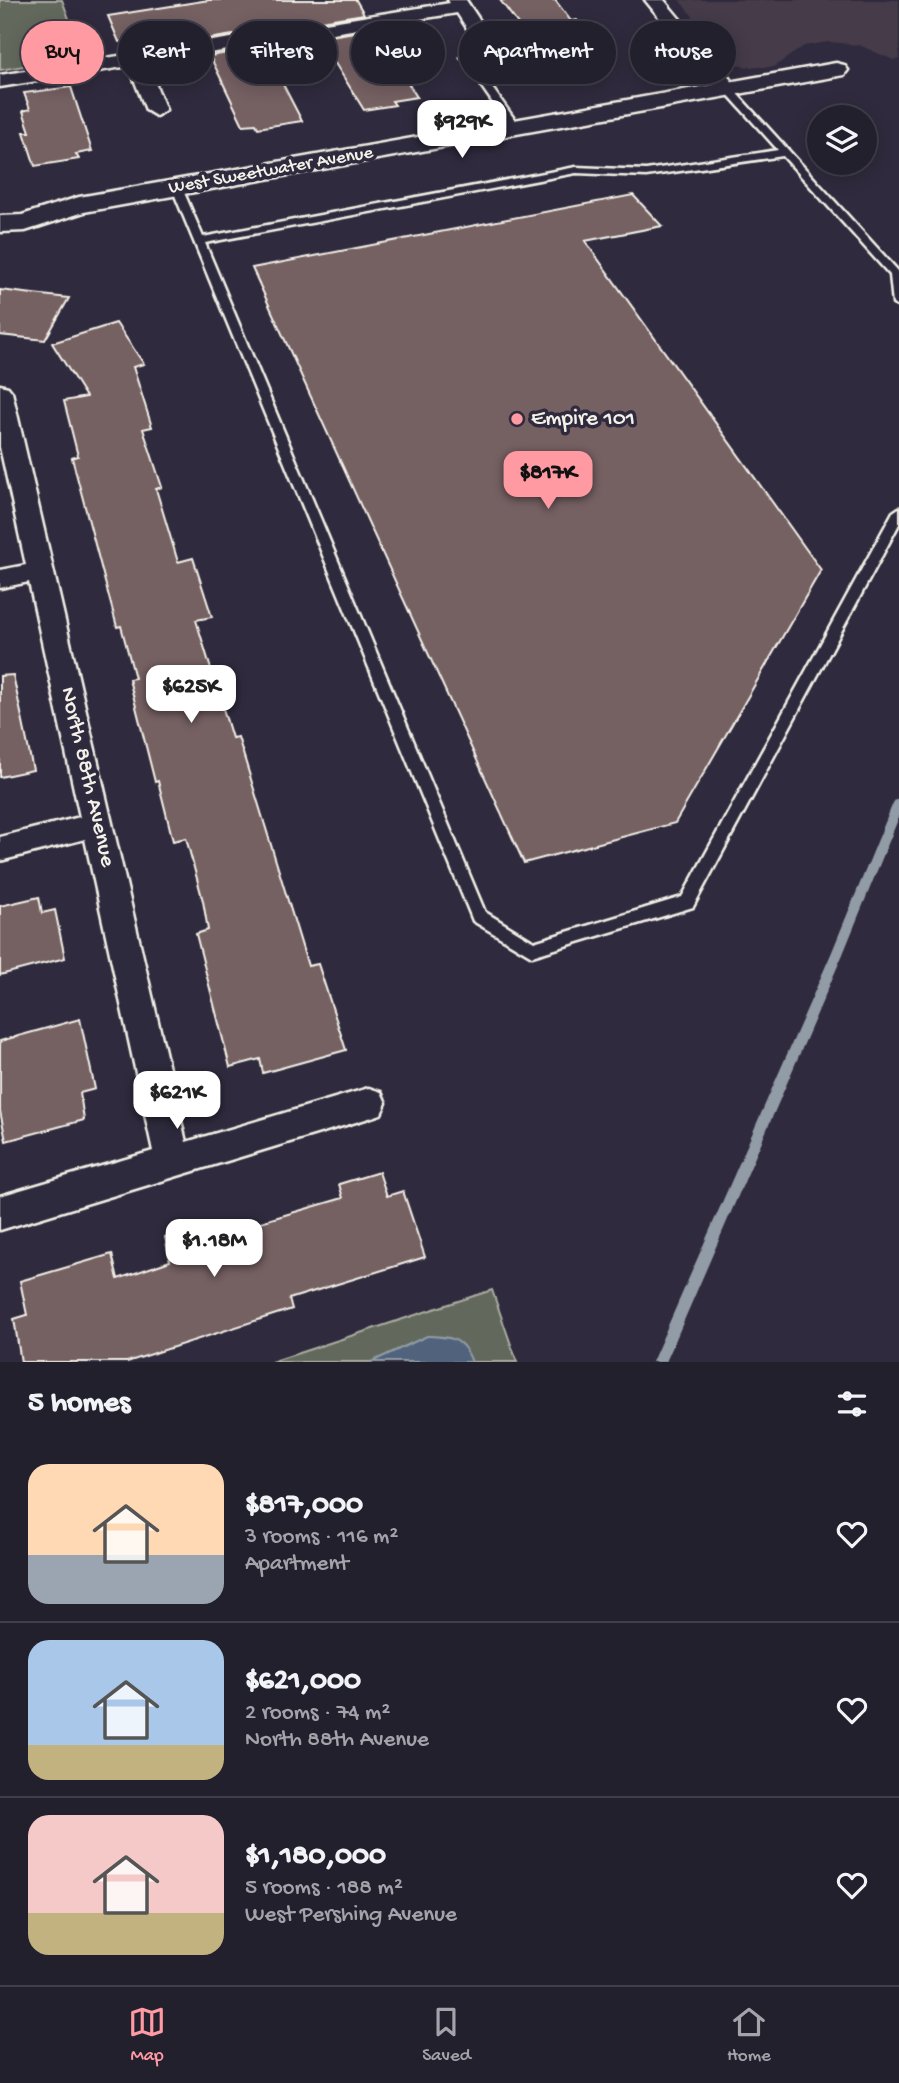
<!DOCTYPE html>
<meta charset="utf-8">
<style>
:root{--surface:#23202e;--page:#2b2836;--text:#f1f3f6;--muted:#a3a3aa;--line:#403e4a;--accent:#ff9aa2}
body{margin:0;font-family:"Gochi Hand",sans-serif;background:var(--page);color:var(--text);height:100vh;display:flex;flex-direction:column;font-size:26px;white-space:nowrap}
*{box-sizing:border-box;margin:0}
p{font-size:23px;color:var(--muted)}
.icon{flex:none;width:38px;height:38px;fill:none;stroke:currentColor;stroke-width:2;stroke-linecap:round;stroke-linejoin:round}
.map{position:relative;height:1362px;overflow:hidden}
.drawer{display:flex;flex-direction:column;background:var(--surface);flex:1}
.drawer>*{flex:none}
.guide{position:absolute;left:21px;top:21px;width:858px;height:63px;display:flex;gap:14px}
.buttons{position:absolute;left:807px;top:105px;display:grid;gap:14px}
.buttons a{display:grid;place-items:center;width:70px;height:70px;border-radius:50%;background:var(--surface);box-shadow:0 4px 18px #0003,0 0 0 2px var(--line);font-size:35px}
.price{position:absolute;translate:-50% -60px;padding:0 16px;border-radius:14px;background:#fff;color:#222;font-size:23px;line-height:46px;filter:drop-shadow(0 2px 4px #0008)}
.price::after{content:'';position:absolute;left:50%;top:42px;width:21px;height:16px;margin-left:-10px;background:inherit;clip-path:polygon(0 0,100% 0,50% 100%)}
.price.selected{background:var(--accent);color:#111}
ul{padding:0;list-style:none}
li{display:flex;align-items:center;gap:21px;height:175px;padding:0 28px}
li+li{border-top:2px solid var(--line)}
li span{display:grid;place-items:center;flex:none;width:196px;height:140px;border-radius:21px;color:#555}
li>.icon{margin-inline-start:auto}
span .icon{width:84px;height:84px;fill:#fffc;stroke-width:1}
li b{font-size:30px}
h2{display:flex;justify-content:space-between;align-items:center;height:84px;padding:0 28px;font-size:30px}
.tag{padding:0 24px;border-radius:32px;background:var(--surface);box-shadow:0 4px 18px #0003,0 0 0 2px var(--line);font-size:24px;line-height:63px}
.tag.selected{background:var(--accent);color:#111}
.tabs{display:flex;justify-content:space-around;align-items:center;height:98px;border-top:2px solid var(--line);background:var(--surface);font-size:19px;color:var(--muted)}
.tabs a{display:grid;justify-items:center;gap:4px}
.tabs .selected{color:var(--accent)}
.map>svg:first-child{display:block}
</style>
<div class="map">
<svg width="899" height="1362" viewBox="0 0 899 1362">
<rect width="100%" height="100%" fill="#2f2a3d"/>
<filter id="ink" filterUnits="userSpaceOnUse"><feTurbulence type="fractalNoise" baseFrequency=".0143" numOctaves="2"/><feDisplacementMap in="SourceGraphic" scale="14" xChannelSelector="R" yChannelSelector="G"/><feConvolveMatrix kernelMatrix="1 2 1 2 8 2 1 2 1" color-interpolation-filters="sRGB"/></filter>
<g filter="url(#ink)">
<path fill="#443a48" d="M679 0H899V59L893 60 859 45 828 42 804 46 774 67H744L729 60Z"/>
<path fill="#62695c" stroke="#abada2" stroke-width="2" d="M0 0H62L83 56 0 70Z
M492 1290 517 1362H271Z"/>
<path fill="#51637c" stroke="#929ca7" stroke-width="2" d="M427 1336C452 1337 462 1337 472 1362H371Z"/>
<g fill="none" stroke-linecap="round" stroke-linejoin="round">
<path fill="#929ca7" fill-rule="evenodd" d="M899 799V817L843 954 666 1362H652L831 954 893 803 895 800Z"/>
</g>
<path fill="#756062" stroke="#f4f1e8" stroke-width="2" d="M209 0H356L364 14 202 40 197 30 119 42 108 16Z
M500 0H555L571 21 577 20 607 65 555 73Z
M373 29 417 97 392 101 395 105 364 110 333 60 275 69 302 121 258 128 256 124 243 125 210 56Z
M71 87 92 151 76 154 79 159 35 166 24 132H30L23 111 30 109 24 93Z
M633 195 662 226 585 241 821 570 675 823 524 863 252 268Z
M0 290 33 294 69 298 45 340 0 335Z
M116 323 144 364 133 367 152 427 143 429 162 487 156 489 178 562 193 558 212 617 196 620 232 738 238 737 308 966 318 964 346 1050 263 1073 260 1059 230 1067 196 934 208 930 203 901 186 838 173 841 158 781 155 782 129 679 135 678 121 626 117 627 72 458 78 456 64 401 86 397 52 343Z
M13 675 33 770 0 777V676Z
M39 897 42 913 55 910 65 958 0 975V906Z
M80 1019 95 1089 80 1093 84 1120 6 1141 0 1111V1041Z
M379 1172 387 1196 403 1191 425 1257 289 1299 292 1309 127 1362H21L14 1319 27 1315 20 1281 112 1254 118 1279 170 1261 165 1237 206 1224 209 1237 343 1198 339 1184Z"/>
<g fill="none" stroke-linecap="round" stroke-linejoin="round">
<g stroke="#f4f1e8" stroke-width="5">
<path id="service" d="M484 85H490L520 127 519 129H511L482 87Z
M728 86 731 87 899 272V307L893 304 890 275 783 156 646 176 576 173 205 243 485 912 534 942 682 897 893 512 899 508V524L693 907 532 956 473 921 471 916 172 188 177 185 182 188 203 237 576 167 646 170 778 150 725 91V87Z"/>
</g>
<g stroke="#f4f1e8" stroke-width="5">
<path id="minor" d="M448 0H466L490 36 477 61 470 63 461 57 472 36 457 13 147 63 166 110 156 116 146 110 129 66 0 87V75L450 3Z
M645 0H664L735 85 738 89 735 93H721Z
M0 385 8 387 12 392 186 1142 369 1088 381 1092 386 1103 381 1114 369 1118 0 1230V1196L153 1151 85 839 0 861V837L80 817 29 582 0 588V570L26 565 0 447Z"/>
</g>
<g stroke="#f4f1e8" stroke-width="5">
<path id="tertiary" d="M836 63 844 65 848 70 844 75 84 212 25 231 0 232V216L22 215 79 197Z"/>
</g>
<use href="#service" fill="#2f2a3d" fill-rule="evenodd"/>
<use href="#minor" fill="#2f2a3d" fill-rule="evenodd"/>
<use href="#tertiary" fill="#2f2a3d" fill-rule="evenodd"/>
</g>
</g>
<circle fill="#ff9aa2" stroke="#2f2a3d" stroke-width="2.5" cx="517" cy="419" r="7"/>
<g text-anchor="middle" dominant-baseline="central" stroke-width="7" stroke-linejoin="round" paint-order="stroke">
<g font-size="19" fill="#f4f1e8" stroke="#2f2a3d">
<text transform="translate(271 171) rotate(-10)">West Sweetwater Avenue</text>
</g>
<g font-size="23" fill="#f4f1e8" stroke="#2f2a3d" text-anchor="start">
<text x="531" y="419">Empire 101</text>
</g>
<g font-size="23" fill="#f4f1e8" stroke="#2f2a3d">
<text transform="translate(87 777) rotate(77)">North 88th Avenue</text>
</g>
</g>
</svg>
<div class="buttons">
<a><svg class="icon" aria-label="layers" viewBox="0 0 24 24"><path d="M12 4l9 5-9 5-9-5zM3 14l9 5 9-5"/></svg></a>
</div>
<b class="price" style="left:462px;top:160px">$929K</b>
<b class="price selected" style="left:548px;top:511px">$817K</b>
<b class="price" style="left:191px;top:725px">$625K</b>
<b class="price" style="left:177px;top:1131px">$621K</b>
<b class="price" style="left:214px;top:1279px">$1.18M</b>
<div class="guide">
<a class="tag selected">Buy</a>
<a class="tag">Rent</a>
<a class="tag">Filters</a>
<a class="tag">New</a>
<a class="tag">Apartment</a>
<a class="tag">House</a>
</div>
</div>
<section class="drawer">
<h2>5 homes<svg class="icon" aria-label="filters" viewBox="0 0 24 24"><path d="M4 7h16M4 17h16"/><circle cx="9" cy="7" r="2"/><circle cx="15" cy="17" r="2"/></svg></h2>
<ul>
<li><span style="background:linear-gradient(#ffd9b3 65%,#9aa5b1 0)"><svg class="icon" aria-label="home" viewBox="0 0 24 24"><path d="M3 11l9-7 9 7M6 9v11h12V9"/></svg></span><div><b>$817,000</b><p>3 rooms · 116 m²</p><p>Apartment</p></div><svg class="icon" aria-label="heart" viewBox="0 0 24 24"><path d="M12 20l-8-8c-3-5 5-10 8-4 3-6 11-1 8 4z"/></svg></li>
<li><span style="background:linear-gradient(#a9c7e8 75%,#c2b280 0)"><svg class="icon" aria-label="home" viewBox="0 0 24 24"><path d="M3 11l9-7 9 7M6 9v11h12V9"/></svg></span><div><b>$621,000</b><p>2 rooms · 74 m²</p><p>North 88th Avenue</p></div><svg class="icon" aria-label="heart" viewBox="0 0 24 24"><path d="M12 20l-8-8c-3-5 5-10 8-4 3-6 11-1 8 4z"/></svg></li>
<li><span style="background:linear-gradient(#f6c9c9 70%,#c2b280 0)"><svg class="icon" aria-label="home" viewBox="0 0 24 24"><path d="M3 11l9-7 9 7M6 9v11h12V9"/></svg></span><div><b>$1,180,000</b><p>5 rooms · 188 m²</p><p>West Pershing Avenue</p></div><svg class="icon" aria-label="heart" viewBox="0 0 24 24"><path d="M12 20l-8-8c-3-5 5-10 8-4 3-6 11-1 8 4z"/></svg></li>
</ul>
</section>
<nav class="tabs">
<a class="selected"><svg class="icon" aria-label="map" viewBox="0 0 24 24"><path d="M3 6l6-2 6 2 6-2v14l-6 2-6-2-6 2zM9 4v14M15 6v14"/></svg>Map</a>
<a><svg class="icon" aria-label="saved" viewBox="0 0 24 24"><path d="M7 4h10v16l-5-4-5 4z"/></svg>Saved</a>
<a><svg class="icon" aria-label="home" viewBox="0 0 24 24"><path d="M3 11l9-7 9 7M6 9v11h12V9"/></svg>Home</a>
</nav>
